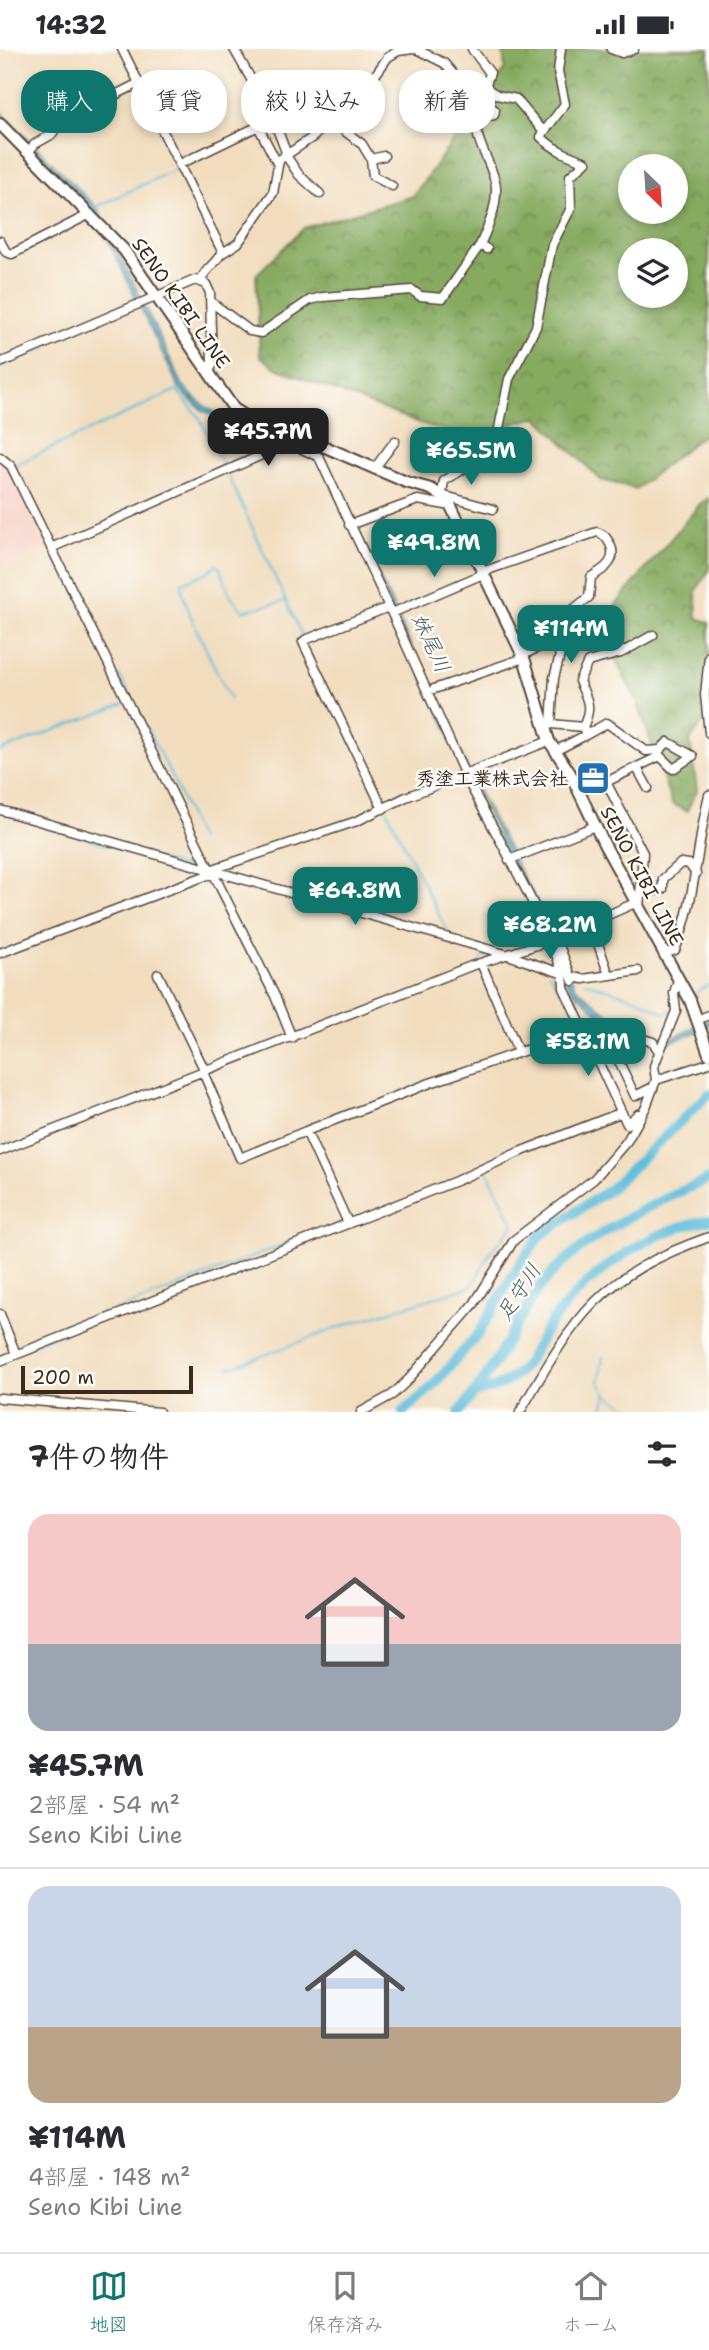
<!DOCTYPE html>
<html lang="ja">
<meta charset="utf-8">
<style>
:root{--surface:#fff;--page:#f7f7f7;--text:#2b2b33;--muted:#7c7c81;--line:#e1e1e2;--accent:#0f766e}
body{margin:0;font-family:"Shantell Sans","Klee One",sans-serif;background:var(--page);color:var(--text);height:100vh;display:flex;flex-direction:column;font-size:26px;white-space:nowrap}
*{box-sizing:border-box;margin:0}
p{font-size:23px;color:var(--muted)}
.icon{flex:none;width:38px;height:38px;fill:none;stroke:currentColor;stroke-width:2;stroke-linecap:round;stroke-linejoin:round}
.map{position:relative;height:1363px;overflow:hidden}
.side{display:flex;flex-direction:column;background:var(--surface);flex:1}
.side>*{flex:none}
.top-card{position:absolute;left:21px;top:21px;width:668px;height:63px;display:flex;gap:14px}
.needle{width:46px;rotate:155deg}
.tools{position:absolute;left:618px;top:105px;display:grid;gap:14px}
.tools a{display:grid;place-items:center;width:70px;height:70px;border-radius:50%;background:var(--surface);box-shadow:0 4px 10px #0003;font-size:35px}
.scale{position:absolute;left:21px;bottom:18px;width:172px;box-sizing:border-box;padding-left:7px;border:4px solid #3b2a1e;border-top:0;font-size:19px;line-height:24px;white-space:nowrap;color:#3b2a1e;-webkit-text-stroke:5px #fdfcf7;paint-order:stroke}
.price{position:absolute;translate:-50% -60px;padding:0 16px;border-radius:14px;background:var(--accent);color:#fff;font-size:23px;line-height:46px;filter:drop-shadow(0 2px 4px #0008)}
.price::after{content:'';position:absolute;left:50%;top:42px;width:21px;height:16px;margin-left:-10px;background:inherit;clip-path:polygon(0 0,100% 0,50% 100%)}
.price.current{background:#222;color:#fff}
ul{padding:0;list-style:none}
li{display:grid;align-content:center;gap:14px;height:371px;padding:0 28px}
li+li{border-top:2px solid var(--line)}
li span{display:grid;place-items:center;height:217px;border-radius:21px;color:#555}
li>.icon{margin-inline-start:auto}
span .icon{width:126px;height:126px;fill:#fffc;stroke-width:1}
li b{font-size:30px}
h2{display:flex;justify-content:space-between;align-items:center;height:84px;padding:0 28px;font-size:30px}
.tag{padding:0 24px;border-radius:28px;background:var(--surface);box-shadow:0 4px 10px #0003;font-size:24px;line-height:63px}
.tag.current{background:var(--accent);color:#fff}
.status{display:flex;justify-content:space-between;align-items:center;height:49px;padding:0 35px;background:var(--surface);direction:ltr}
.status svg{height:19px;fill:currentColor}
.tab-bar{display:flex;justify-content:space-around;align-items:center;height:98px;border-top:2px solid var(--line);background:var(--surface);font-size:19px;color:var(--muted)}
.tab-bar a{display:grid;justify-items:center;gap:4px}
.tab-bar .current{color:var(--accent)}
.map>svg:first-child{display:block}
</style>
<div class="status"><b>14:32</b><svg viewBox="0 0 49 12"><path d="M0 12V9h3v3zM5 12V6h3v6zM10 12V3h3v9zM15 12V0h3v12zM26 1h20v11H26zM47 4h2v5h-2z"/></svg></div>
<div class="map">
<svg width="709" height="1363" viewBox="0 0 709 1363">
<defs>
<pattern id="forest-crowns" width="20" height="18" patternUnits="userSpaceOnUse" patternTransform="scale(1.75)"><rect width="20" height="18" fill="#86aa60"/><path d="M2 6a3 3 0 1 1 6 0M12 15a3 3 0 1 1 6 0" fill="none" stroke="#6f8b4f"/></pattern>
<pattern id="water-ripples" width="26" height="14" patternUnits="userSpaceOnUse" patternTransform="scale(1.75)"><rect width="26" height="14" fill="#5bbbda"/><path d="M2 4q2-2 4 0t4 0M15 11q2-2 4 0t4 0" fill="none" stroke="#4c98b0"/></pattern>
</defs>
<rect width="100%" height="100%" fill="#fdfcf7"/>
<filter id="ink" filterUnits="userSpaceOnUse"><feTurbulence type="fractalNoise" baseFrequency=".0143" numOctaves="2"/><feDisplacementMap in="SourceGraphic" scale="14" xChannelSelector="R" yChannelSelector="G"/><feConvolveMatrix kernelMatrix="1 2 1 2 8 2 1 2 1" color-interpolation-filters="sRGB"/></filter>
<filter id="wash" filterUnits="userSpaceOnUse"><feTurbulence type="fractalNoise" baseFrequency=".00686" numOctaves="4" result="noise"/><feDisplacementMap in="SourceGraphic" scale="28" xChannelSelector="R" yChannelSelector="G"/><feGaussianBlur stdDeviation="1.57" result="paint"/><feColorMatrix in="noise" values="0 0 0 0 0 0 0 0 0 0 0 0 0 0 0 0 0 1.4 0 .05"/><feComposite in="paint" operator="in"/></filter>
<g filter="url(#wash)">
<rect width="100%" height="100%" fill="#f1ddbe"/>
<path fill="#f7d1c6" d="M0 410 4 412 48 497 0 518Z"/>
<path fill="url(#forest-crowns)" stroke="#606a3f" stroke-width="2" fill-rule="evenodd" d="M503 0H709V381L636 440 601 431 537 368 467 388 419 374 276 319 260 307 256 226 304 179 413 147 505 20ZM630 117H676V163H630ZM630 201H676V247H630Z
M709 449V522L696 542 697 569 709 573V665L690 691 697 741 687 762 672 755 637 652 598 577 701 454Z"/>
<path fill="url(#water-ripples)" stroke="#4b727c" stroke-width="2" d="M0 62 97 159 182 335C223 390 285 367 323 406L477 740 533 847 575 938 614 970 670 991 709 971 708 978 664 996 611 975 570 939 317 405C305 399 293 393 281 389 239 374 209 377 179 338L94 162 0 67Z"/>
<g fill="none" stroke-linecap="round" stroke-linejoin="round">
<path stroke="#5bbbda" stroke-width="2" d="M334 63 350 48
M279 71 297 62 307 89
M92 160 176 120
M0 318 48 298
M3 405 13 414
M15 416 177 341 199 368 224 418
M228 426 303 589
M119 626 174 732 199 791
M230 650C221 629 178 550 182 534L208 523 216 516 220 519 229 544 243 562 285 552
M0 702 124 655
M387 761 448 884
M47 778 203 824
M219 829 308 853
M481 910 492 905
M549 924 561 942
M585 933 638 950 664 964 674 961
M692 946 709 936
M550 1087 590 1071
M0 1097 10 1094
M118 1261 344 1172
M17 1301 90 1272
M0 1307 12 1303
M603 1308 599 1332 606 1344
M229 1319 348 1275 472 1237 491 1202 514 1176 487 1121
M602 1363 607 1345 634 1363"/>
<path stroke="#5bbbda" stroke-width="10" d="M475 1344C535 1331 527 1300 560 1262 597 1219 652 1180 709 1171
M403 1363 431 1339 479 1284 520 1214 541 1186 609 1141 709 1045
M459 1363C492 1326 511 1281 538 1241 571 1193 657 1152 709 1130"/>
</g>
</g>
<g filter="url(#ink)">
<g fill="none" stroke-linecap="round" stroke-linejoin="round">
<g stroke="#564536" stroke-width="11">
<path id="minor" d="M122 0 222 202C219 213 205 219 201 231
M234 0 273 69 286 103
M416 0 444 14 460 33 495 61 494 66 478 71C471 88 494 116 496 138 497 160 488 177 480 196
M611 0 622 4 634 0
M330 71 362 95 371 110 373 127 392 137
M258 77 277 114
M544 83 565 55 558 22 561 0
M28 103 35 95 51 86 60 74 139 34
M285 105 299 126 320 145
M371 110 384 107
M180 115 271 71
M0 192 6 203 12 205 90 165
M221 205 238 194 273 144 279 111 313 88 369 35 388 8 398 2 413 0
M211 253 250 282 261 284 310 251 323 248 412 241 420 247 443 249 480 196 487 200
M0 314 195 231 206 235 210 244 212 317 209 323
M289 394 319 408 389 558
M0 408 11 417 211 823
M374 420 395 392
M442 445 444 432 487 405 497 389 509 330 536 278 552 196 571 159 570 127 586 113C570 107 554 101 541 88L544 83 516 50 497 46 485 38 490 24 472 0
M445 447 493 460
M349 476 418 451 451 457
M51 499 289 394 293 384
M482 523 597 483C604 485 606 488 610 495 618 511 605 520 591 528L589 548 565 567 547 574 553 591 523 606
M392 564 483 525
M709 607 705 646 709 684
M434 640 524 609
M551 675 583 678
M545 679 551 675 554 629 560 606 553 591
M555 702 586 686 583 678C593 656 587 651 579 632L588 613 621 604 653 586
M637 719 648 739
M465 726C485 767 566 902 564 939L627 1075 638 1065
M606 733 643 804 639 860
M575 735 606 733 660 707 673 720 693 707 668 693 660 701 646 702 607 674 586 686
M383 760 303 593 305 591 389 558 465 726
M0 761 505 905 564 925
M509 811 595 777
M210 821 357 772 406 748 549 692
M213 824 275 947 292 989
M642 844 663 840V830L681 814 689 815 696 825
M591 875 609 926
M556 889 573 932
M0 904 213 824
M663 905 675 901C696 851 696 798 709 746
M481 914 518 1002
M158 925 205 1022
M573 928 583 930 638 922
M699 970 709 966
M621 983 653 993 659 1003
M613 1000 635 1047 653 1038
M203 1023 240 1109 306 1082 348 1174
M656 1031 709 1014
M306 1082 430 1034 584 981
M0 1102 471 917 549 892 635 854
M0 1265 16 1305
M0 1312 456 1132 517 1104 620 1064
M0 1349 159 1363
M361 1363 392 1346 408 1331 474 1255 514 1191 594 1130 627 1092 646 1058 656 1031 654 1017 676 962 674 944 678 931
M520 1363C576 1266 599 1227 709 1188"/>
</g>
<g stroke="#564536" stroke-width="14">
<path id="major" d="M0 75 124 201 234 360 250 370 293 384 406 433 431 440 448 451 524 609 549 692 570 724 604 795 690 951 709 1005"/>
</g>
<use href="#minor" stroke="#fff" stroke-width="8"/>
<use href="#major" stroke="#fff" stroke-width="10"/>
</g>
</g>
<defs>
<g id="office-square" transform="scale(1.75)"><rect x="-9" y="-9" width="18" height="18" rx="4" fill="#1f6fb2" stroke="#fdfcf7"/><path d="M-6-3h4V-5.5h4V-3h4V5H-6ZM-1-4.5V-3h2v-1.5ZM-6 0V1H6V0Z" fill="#fff"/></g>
</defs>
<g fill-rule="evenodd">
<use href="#office-square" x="593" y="729"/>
</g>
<g text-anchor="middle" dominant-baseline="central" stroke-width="5" stroke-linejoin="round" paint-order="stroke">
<g font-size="19" fill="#3b2a1e" stroke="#fdfcf7">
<text transform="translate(181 254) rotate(55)">SENO KIBI LINE</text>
<text transform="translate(642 827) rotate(62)">SENO KIBI LINE</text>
</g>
<g font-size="19" font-weight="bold" fill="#3b2a1e" stroke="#fdfcf7" text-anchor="end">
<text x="568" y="729">秀塗工業株式会社</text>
</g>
<g font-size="21" font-style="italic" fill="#465d60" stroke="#fdfcf7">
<text transform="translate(431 594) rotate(65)">妹尾川</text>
<text transform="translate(519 1243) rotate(-57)">足守川</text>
</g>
</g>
</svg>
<div class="tools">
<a><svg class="needle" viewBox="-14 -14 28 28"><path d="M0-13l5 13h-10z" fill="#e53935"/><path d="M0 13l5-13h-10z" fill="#7c7c81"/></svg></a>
<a><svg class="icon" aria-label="layers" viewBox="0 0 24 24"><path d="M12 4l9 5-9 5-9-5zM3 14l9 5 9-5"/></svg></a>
</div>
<div class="scale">200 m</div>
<b class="price current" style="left:268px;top:419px">¥45.7M</b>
<b class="price" style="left:471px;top:438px">¥65.5M</b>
<b class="price" style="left:434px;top:530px">¥49.8M</b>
<b class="price" style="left:571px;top:616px">¥114M</b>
<b class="price" style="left:355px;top:878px">¥64.8M</b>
<b class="price" style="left:550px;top:912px">¥68.2M</b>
<b class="price" style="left:588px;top:1029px">¥58.1M</b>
<div class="top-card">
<a class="tag current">購入</a>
<a class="tag">賃貸</a>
<a class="tag">絞り込み</a>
<a class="tag">新着</a>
</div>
</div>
<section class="side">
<h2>7件の物件<svg class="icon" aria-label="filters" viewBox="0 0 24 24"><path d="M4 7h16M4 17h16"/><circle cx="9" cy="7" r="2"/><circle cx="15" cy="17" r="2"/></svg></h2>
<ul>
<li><span style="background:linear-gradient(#f6c9c9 60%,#9aa5b1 0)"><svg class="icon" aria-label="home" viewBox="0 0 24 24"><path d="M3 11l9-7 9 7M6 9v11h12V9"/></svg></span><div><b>¥45.7M</b><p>2部屋 · 54 m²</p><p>Seno Kibi Line</p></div></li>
<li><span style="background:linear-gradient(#c9d6e8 65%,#b9a48a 0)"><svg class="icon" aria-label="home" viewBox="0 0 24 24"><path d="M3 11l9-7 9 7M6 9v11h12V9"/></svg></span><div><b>¥114M</b><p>4部屋 · 148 m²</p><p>Seno Kibi Line</p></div></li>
</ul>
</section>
<nav class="tab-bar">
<a class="current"><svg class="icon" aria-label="map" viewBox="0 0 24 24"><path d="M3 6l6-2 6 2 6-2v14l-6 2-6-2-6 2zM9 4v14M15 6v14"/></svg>地図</a>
<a><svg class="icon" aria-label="saved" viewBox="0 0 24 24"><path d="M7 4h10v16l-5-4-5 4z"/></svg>保存済み</a>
<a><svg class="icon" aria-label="home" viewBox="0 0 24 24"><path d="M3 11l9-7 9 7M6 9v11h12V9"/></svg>ホーム</a>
</nav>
